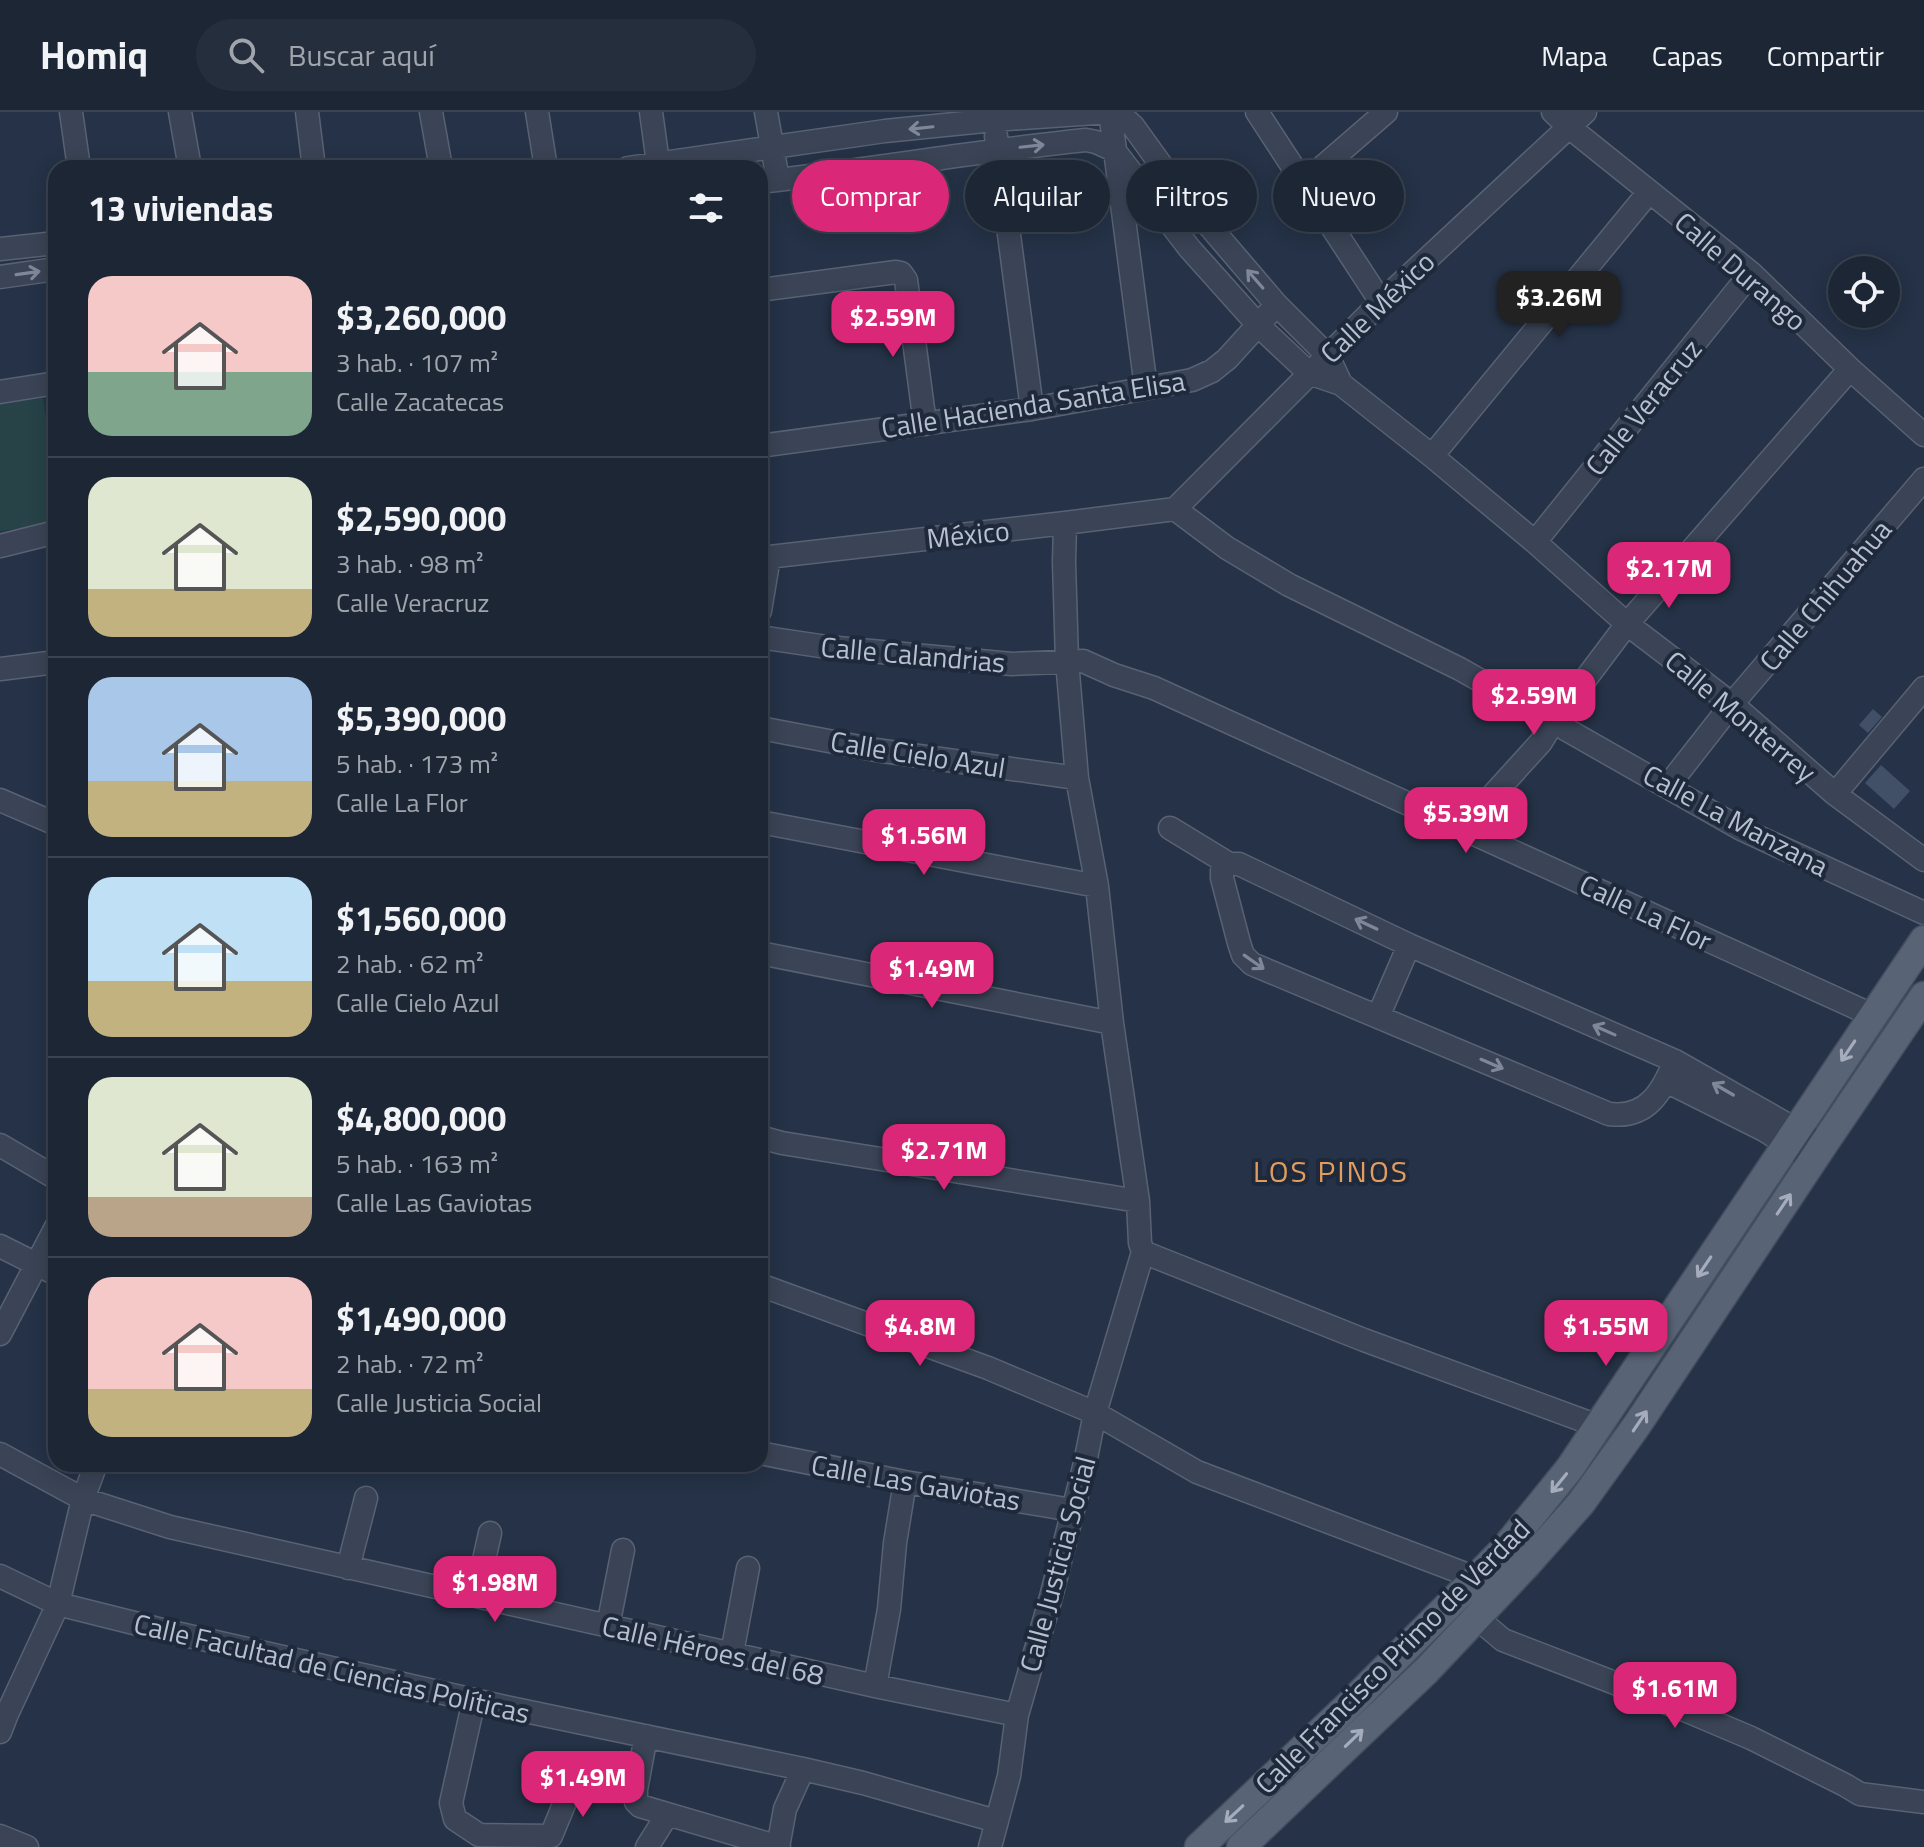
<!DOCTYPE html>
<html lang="es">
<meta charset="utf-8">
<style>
:root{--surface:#1c2635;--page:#252e3d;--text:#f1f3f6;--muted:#a0a5ad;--line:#3a4350;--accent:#db2777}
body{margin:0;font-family:"Titillium Web",sans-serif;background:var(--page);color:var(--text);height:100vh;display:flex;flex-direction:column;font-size:30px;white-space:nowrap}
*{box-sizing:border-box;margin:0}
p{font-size:26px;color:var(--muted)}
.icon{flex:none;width:44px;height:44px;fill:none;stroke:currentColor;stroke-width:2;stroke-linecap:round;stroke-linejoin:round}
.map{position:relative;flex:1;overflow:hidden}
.side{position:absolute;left:48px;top:48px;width:720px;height:1312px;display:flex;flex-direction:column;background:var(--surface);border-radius:24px;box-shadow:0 4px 20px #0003,0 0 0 2px var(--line)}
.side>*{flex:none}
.hud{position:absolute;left:792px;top:48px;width:760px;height:72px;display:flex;gap:16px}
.buttons{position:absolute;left:1828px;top:144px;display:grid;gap:16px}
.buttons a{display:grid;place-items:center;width:72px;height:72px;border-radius:50%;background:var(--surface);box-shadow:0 4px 20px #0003,0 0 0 2px var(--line);font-size:40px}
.price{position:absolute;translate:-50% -68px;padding:0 18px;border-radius:16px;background:var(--accent);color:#fff;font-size:26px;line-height:52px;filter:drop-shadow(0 2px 4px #0008)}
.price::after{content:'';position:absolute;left:50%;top:48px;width:24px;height:18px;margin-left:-12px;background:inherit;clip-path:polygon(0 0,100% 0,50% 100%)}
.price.current{background:#222;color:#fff}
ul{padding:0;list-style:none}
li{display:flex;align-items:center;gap:24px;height:200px;padding:0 40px}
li+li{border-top:2px solid var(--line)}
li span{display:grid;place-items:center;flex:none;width:224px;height:160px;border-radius:24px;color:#555}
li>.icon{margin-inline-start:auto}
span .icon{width:96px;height:96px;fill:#fffc;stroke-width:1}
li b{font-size:34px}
h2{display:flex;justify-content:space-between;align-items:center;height:96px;padding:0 40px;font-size:34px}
.chip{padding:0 28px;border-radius:36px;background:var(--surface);box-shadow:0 4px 20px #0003,0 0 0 2px var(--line);font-size:28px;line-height:72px}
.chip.current{background:var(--accent);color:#fff}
header{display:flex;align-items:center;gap:48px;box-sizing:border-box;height:112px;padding:0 40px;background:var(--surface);border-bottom:2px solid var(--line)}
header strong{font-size:38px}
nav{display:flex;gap:44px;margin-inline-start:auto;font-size:28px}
.search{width:560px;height:72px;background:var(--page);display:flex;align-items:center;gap:20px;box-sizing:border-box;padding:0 28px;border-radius:44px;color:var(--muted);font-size:30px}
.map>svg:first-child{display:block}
</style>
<header>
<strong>Homiq</strong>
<div class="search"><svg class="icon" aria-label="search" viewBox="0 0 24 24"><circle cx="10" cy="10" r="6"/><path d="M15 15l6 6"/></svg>Buscar aquí</div>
<nav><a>Mapa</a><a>Capas</a><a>Compartir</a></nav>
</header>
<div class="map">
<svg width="1924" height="1735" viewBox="0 0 1924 1735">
<rect width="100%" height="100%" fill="#253247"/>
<path fill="#274347" d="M43 286 56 374V412L0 419V292Z"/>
<path fill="#414f67" d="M1873 597 1882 605 1868 621 1859 613Z
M1881 653 1910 679 1894 697 1865 671Z"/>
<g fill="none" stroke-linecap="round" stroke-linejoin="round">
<g stroke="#586273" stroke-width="25">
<path id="minor" d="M71 0 79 56
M180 0 190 56
M307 0 314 56
M431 0 441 56
M537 0 546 56
M651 0 658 51
M766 0 778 68
M1110 0 1146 276
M1257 0 1381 190
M1553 0 1569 15 1751 161 1850 257 1924 323
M996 24 1032 297
M628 56 885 19 994 8 1110 0 1123 5 1133 14 1182 82 1276 192 1328 244 1341 272
M760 70C869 58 977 39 1086 28L1096 30 1114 38 1190 137 1259 214 1309 261 1341 272 1432 344 1535 430 1627 512 1732 592 1835 682 1924 748
M1304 71 1386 0
M0 137 56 131
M0 165 56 157
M760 178 896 160 901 161 906 168 925 312
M0 280 56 271
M760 334 1032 297 1192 268 1212 259 1227 247 1268 202
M1432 344 1649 80
M1175 397 1227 436 1289 473 1460 557 1741 717 1924 801
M1175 397 1381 190 1585 0
M1535 430 1751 161
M0 434 56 420
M760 446 1065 411 1175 397
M760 499 769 445
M760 525 827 535 1012 552 1083 549 1114 563 1154 576 1872 903
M0 557 56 550
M760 616 876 638 1077 666
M1667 675 1732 592 1924 367
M1835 682 1924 576
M0 688 56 712
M760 710 1097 774
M1170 716 1229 752
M1463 716 1541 630 1554 609 1627 512 1850 257
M760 841 1112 911
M1378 905 1409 833
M1675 949C1662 980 1647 1007 1609 1002L1252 852 1243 843 1239 831 1222 766V758L1229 752H1239L1409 833 1675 949 1811 1026
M1666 969 1764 1018 1813 1049
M760 1025 782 1031 1138 1089
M0 1033 56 1066
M0 1134 56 1162
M1143 1140 1364 1228 1598 1314
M760 1173 988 1256 1095 1301 1197 1360 1476 1466
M0 1222 56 1115
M760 1341 905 1370 1072 1398
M0 1342 83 1387 170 1415 875 1574 1017 1603
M348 1456 366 1386
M0 1464 58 1492 158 1517 510 1596 803 1657 863 1671 996 1709
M476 1484 490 1421
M1465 1496 1503 1528 1685 1598 1751 1626 1845 1673 1860 1682 1924 1690
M608 1514 623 1438
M732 1541 748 1456
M875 1574 889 1497 895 1431 905 1370
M474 1588 451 1691 455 1707 479 1723 551 1724 572 1673 636 1678
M0 1620 7 1602 58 1492 83 1387 96 1352
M646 1624 636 1678V1690L640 1694 779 1735
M0 1724 27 1735
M647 1735 667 1703
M778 1735 785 1697 803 1657
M990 1735 1009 1664 1017 1603 1051 1485 1085 1351 1095 1301 1143 1140 1140 1131 1138 1089 1112 911 1097 774 1077 666 1067 549 1064 450 1065 411"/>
</g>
<g stroke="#434d5f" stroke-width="31">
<path id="major" d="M1199 1735 1349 1593 1476 1466 1506 1435 1570 1356 1924 828
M1241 1735 1426 1559 1527 1452 1581 1391 1637 1313 1823 1033 1924 884"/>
</g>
<use href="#minor" stroke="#3a4456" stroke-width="22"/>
<use href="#major" stroke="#586376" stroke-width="28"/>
</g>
<defs><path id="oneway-shaft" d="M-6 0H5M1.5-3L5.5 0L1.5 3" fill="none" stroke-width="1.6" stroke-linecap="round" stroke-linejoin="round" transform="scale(2)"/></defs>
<g stroke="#7f8899">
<use href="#oneway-shaft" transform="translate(921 16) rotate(174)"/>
<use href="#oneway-shaft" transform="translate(1032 34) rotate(-6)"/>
<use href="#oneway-shaft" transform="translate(28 161) rotate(-8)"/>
<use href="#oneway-shaft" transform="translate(1255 167) rotate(-131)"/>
<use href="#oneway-shaft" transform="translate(1366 812) rotate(-155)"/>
<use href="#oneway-shaft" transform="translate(1254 850) rotate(35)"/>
<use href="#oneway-shaft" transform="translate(1604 918) rotate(-156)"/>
<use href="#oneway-shaft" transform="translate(1492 952) rotate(23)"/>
<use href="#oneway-shaft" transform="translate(1723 977) rotate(-150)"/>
</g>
<g stroke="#a5adbd">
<use href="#oneway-shaft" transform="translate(1848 939) rotate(124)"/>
<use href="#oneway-shaft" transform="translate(1784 1092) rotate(-56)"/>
<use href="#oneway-shaft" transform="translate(1704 1155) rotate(124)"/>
<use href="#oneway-shaft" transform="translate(1640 1309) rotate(-56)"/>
<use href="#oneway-shaft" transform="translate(1559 1371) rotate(129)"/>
<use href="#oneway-shaft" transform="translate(1354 1626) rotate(-44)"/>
<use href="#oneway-shaft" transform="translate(1234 1702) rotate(137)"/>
</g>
<g text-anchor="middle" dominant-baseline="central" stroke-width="8" stroke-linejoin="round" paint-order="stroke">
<g font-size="28" fill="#b8c0cf" stroke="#1e293b">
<text transform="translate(1741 159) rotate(41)">Calle Durango</text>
<text transform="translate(1377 195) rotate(-44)">Calle México</text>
<text transform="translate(1033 292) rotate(-9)">Calle Hacienda Santa Elisa</text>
<text transform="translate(1643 295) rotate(-51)">Calle Veracruz</text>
<text transform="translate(968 422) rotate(-6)">México</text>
<text transform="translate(1825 483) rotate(-50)">Calle Chihuahua</text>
<text transform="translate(913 542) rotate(5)">Calle Calandrias</text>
<text transform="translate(1741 604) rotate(40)">Calle Monterrey</text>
<text transform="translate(918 642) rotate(9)">Calle Cielo Azul</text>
<text transform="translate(1736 708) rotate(28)">Calle La Manzana</text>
<text transform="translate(1646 800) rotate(25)">Calle La Flor</text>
<text transform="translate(916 1370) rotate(10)">Calle Las Gaviotas</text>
<text transform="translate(1057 1452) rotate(-75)">Calle Justicia Social</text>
<text transform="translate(713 1538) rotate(13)">Calle Héroes del 68</text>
<text transform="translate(1392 1544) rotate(-45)">Calle Francisco Primo de Verdad</text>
<text transform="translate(332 1556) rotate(13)">Calle Facultad de Ciencias Políticas</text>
</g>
<g font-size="30" letter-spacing="2" fill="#e19d60" stroke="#1e293b">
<text x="1331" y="1059">LOS PINOS</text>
</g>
</g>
</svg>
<div class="buttons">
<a><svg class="icon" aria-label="locate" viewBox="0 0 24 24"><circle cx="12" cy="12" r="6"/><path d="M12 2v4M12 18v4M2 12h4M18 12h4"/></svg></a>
</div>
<b class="price current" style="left:1559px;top:227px">$3.26M</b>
<b class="price" style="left:893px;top:247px">$2.59M</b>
<b class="price" style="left:1669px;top:498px">$2.17M</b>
<b class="price" style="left:1534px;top:625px">$2.59M</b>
<b class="price" style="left:1466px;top:743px">$5.39M</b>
<b class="price" style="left:924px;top:765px">$1.56M</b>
<b class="price" style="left:932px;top:898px">$1.49M</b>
<b class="price" style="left:944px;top:1080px">$2.71M</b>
<b class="price" style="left:920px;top:1256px">$4.8M</b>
<b class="price" style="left:1606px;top:1256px">$1.55M</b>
<b class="price" style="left:495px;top:1512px">$1.98M</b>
<b class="price" style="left:1675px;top:1618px">$1.61M</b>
<b class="price" style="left:583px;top:1707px">$1.49M</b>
<div class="hud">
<a class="chip current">Comprar</a>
<a class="chip">Alquilar</a>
<a class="chip">Filtros</a>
<a class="chip">Nuevo</a>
</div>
<section class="side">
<h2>13 viviendas<svg class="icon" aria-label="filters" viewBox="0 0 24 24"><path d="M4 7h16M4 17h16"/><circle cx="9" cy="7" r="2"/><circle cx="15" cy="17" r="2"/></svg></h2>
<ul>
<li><span style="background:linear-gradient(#f6c9c9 60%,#7fa58c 0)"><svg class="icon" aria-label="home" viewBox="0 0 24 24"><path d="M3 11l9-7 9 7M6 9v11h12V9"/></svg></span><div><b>$3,260,000</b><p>3 hab. · 107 m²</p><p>Calle Zacatecas</p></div></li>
<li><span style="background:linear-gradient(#dfe7d0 70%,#c2b280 0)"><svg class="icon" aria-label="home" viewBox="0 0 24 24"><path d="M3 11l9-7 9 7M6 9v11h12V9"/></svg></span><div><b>$2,590,000</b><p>3 hab. · 98 m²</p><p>Calle Veracruz</p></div></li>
<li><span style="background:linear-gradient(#a9c7e8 65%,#c2b280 0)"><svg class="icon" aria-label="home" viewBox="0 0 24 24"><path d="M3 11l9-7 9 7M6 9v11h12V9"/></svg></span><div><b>$5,390,000</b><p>5 hab. · 173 m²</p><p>Calle La Flor</p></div></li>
<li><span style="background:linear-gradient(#bfe0f5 65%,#c2b280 0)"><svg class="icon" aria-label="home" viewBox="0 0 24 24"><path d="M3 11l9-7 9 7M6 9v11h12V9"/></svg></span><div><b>$1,560,000</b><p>2 hab. · 62 m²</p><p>Calle Cielo Azul</p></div></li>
<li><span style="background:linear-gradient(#dfe7d0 75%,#b9a48a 0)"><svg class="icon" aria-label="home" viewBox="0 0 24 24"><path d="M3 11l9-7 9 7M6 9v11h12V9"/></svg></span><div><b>$4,800,000</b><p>5 hab. · 163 m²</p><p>Calle Las Gaviotas</p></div></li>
<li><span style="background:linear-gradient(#f6c9c9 70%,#c2b280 0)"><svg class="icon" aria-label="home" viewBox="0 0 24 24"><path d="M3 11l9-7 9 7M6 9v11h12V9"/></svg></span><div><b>$1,490,000</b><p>2 hab. · 72 m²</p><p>Calle Justicia Social</p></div></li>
</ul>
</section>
</div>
